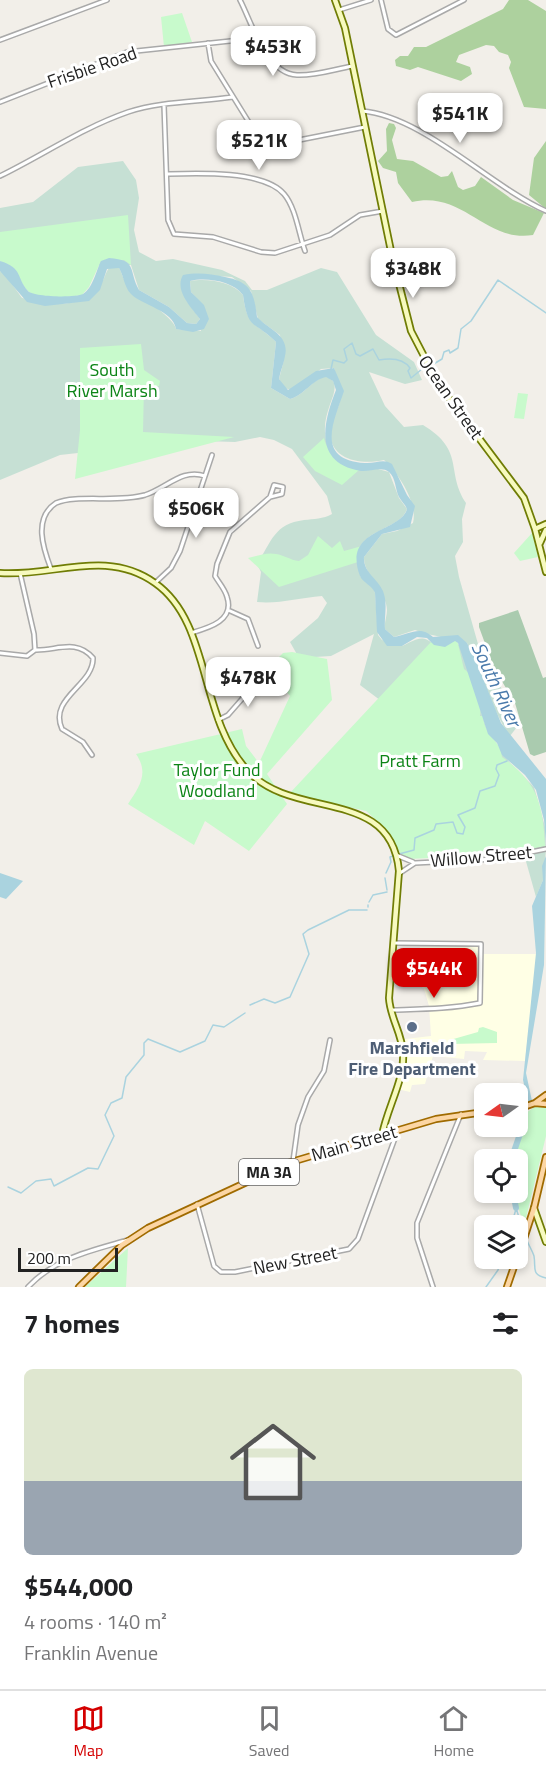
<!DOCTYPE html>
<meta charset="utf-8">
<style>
:root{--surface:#fff;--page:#f2f2f2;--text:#202124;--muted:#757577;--line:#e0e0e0;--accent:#d40000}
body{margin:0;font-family:"Titillium Web",sans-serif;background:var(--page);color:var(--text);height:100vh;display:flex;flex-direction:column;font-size:22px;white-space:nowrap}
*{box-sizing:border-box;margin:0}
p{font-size:20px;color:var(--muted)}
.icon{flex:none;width:33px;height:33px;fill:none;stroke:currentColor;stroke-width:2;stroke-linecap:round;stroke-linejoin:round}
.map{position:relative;height:1287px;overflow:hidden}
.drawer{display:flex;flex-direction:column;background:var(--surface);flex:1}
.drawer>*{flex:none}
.needle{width:39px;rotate:256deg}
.fabs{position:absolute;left:474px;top:1083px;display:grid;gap:12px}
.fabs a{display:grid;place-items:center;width:54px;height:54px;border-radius:9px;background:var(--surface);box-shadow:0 3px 9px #0003;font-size:30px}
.scale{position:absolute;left:18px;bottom:15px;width:100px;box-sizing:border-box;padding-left:6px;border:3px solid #222;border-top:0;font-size:16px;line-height:21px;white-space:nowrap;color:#222;-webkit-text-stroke:4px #fff;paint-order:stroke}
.price{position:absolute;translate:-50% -51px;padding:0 14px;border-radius:12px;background:#fff;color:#222;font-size:20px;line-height:39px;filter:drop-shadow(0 2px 3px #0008)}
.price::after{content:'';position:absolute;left:50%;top:36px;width:18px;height:14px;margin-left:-9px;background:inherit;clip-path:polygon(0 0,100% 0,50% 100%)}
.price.current{background:var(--accent);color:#fff}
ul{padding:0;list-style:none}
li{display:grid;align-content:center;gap:12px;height:318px;padding:0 24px}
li+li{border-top:2px solid var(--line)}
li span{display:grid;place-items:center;height:186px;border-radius:9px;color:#555}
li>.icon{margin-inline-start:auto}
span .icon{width:108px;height:108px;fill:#fffc;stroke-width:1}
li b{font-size:26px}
h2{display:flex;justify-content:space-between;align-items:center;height:72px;padding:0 24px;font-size:26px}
.tab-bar{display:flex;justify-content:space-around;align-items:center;height:84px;border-top:2px solid var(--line);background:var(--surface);font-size:16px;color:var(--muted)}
.tab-bar a{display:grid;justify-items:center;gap:3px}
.tab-bar .current{color:var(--accent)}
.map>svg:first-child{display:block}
</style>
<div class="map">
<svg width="546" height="1287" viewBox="0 0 546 1287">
<rect width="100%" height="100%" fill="#f2efe9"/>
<path fill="#ffffe5" d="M478 946 479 954H537L525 1061 483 1060 487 1052 465 1051 464 1059 433 1056 425 1084 412 1085 410 1092 397 1089 406 1062 405 1039 431 1036 429 1006 424 989 420 985V947Z"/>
<path fill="#add19e" d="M509 0H528L546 11V109L524 107 509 68 511 62 508 55 499 52 494 46 486 45 459 55 456 62 470 67 472 74 461 81 418 67 410 70 396 66 395 60 400 56H408L414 47H426L503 9Z
M389 123 394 124 396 128 392 140 397 159 413 161 441 177 448 176 452 171 458 187 463 190 475 186 481 177 513 200 544 213 533 235C486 243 463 190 412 202L398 183 396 172 383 168 378 161 387 151 386 129Z
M546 141V209L529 195 534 158Z"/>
<path fill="#c6e0d4" d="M123 161 136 180 139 198 134 230 139 252 156 261 173 259 222 270 245 281 252 290H267L321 268 337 272 376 335 414 362 422 380 405 384 369 372 385 406 404 427 423 425C466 451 445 471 466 503L462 519 463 542 455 556 459 577 480 651 511 705 517 727 510 736C491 710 484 673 467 643 449 637 433 637 415 630L394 637 385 629C384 623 387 616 387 610 387 592 363 574 364 557L382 534 397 531 413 523C418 503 399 474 384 460 363 465 330 461 330 432 330 420 338 411 340 401 343 392 336 377 334 368L321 369 292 390 284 388 279 379 284 360 280 335 258 319 251 291 232 277 189 274 186 300 200 319 196 324 187 323 169 307 139 290 131 265H11L0 261V208L33 202 78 167Z
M110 267 119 268C122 272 122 277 125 281 135 295 174 316 176 329L201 331 199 301 191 292 190 281C206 278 232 281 243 295 247 327 255 322 276 342L271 388 290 399C305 395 311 380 326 376L333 381C342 396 310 421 334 457L389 472 399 498 407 509C400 529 364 529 358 552 356 561 361 568 360 576L373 587 375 593 378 635 382 640 402 646C416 640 421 633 435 645L455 641 461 647 488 734 510 763 534 787 545 827 546 850 543 880 536 897 518 833 401 716 360 685 374 634 331 656 299 658 290 642 318 618 327 603 322 596C299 598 279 604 257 602L261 572 257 564C272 541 274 524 304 520 314 519 323 519 332 514L327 496 292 449 274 440 260 437 235 442 204 441 93 462 78 453 60 455 0 480V271L4 273 22 298C56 304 75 312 101 283 105 279 105 272 110 267Z"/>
<path fill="#aacbaf" d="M518 610 543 678 546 677V752L534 756 530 754 515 703 494 668 479 627V623Z"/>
<path fill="#c8facc" d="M182 13 192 42 164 47 161 17Z
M128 215 131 265 124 260 101 261 89 287 82 295C70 297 36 301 27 290 15 276 23 270 0 261V232Z
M141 344 144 370 160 381 159 386H144L143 432 234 437 75 479 80 430V348Z
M518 393 528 394 524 419 514 418Z
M324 438C327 454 345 465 359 470L342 485 315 471 303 457Z
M532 533 538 557 520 561 514 553Z
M318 536 332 548 340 541 344 551 362 546 358 551V562L279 587 248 558C257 556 267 552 276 554 284 555 290 560 299 561L308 555Z
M457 640 464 669C476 677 482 701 480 716H483C484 736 501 740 502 757 537 782 543 803 545 846L510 854 409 859 402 856 386 829 366 811 289 794 431 642 443 646Z
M292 652 327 659 332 700 267 774 287 804 249 851 205 821 194 845 128 804C140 786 149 773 136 754L242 729 246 746 259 763 290 696 279 683 288 665 278 658 283 653Z
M483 1027 497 1032V1043L450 1044V1040L478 1032 479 1028Z
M536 1106 546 1108V1136L524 1226 514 1193 518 1192V1160H512L523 1134 520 1124 523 1115Z
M128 1248 126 1287H85Z"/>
<path fill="#aad3df" d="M109 258C138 260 128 270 139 290L169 307 187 323 196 324 200 319C191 307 174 290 183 275 199 272 210 274 225 277 250 282 254 291 257 317 268 329 290 335 285 356 284 364 280 371 279 379L288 390 316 371 334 368 344 391C335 419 313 460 365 463 375 464 383 458 392 464L407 495 415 506 410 527 382 534 364 557C363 572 377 578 383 591 388 604 384 616 385 629L394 637C410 634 420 625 433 637L458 635 467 643 474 656 501 723 546 779V843L544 820 536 790 525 775 502 755 497 743 488 734 458 643 455 641 445 647 434 645 427 638 417 637 402 646H387L377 632 375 593C372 585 363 583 360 576 342 528 400 533 407 509 405 504 401 501 399 497 395 489 396 478 389 472 382 466 369 472 361 471 313 463 323 423 336 390L333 381 326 377C311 380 305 395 290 399L271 388 276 342C254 320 248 331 243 295 233 281 206 277 190 281L191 292 204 305 209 319 204 329 193 332 176 329C173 310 143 306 131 294 124 287 124 276 119 268L107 269 100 290 89 301 45 306 27 302 0 271V261C23 268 16 277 28 291 33 297 75 298 83 294 93 288 96 271 101 261Z
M546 856 544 965 526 1073 532 1101 528 1102 523 1080 536 953 532 906 543 880 542 866Z
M0 873 23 881 6 899 0 897Z"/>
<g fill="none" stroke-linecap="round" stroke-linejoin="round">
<path stroke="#aad3df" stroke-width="1.5" d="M432 365 442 359 444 352 449 350 450 353 458 348 461 329 471 321 498 280 546 313
M331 369 333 360 344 363 347 360 344 349 352 343 356 354 360 356 373 349 379 360C390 358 403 358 410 368L408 371 411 378 422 369
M399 854 414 850 415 838 434 830 436 824 453 822 457 833 463 834 465 827 458 815 475 808 480 791 495 786 499 775 496 769 497 765 507 761
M386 873 391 862 390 857 393 856
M385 878 387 890
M369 902 373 895 387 892
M368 907V905
M250 1005 264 999 275 1003 290 997 309 954 303 934 308 930 349 910H367
M8 1187 21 1193 36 1181 51 1179 54 1186 88 1168 98 1169 114 1136 105 1115 111 1103 122 1098 126 1077 144 1055V1043L148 1039 180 1052 205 1041 213 1025 224 1027 245 1013
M516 1208 524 1233
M511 1226 516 1209
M526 1238C528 1244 532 1250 534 1256 536 1268 531 1275 546 1278
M486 1287 498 1270 501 1258"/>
<path stroke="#aad3df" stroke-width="6" d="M511 1160 521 1131 519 1121 529 1101
M513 1192 516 1208"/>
<g stroke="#a9a9a9" stroke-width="6">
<path id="street" d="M240 0C252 23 266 74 297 75 315 76 335 69 353 66
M381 0 388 29 396 35 464 0
M339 10 371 0
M0 40 107 0
M208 43 211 61 250 124 267 139 289 142 365 127
M0 102 127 52 259 38
M164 105 168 220 174 234 213 237 261 252 275 253 330 235 360 215 383 211
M362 111C423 116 490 186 546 211
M167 174C195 173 264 170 284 194 296 208 299 235 305 251
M0 176C43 155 82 128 128 112 161 101 199 102 233 97
M51 569C43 548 33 518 56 503 77 494 117 503 145 495 167 488 182 468 205 476
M20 573 34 634 35 650C56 651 76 638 93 658 94 685 48 698 62 729L83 742 92 755
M155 583 171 568 180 551 212 455
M228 610 248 619 258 646
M191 633C208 628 235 621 227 597 225 589 219 583 215 576L217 564 230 532 270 497 274 485 283 487 282 494 270 497
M0 653 27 656 35 650
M218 720 228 715 263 675
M396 855 413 862
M400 873 415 863 496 859 546 849
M392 1010C422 1009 450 1009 480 1003L481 944 393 943
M293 1161 298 1125 308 1097 324 1071 330 1040
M197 1204 214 1266 221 1272H235L349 1249 358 1239 398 1130
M28 1287C55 1258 90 1251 128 1240
M433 1287 417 1238V1223L461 1114"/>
</g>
<g stroke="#707d05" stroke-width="8">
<path id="secondary" d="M335 0 345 28 392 256 411 331 439 385 524 498 535 529 546 572
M535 529 546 524
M540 543 546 530
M0 573C53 577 106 548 155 583 212 623 198 718 248 771 294 821 391 786 399 871L389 998C390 1018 402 1033 403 1053 405 1079 387 1108 382 1135
M534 1208 546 1242"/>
</g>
<g stroke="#a06b00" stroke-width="8">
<path id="primary" d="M535 1103 546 1104
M518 1109 535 1103 546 1095
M518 1257 534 1208 546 1157
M79 1287 122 1245 148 1228 288 1163 436 1119 484 1112
M507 1287 517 1258"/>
</g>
<use href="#street" stroke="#fff" stroke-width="3"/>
<use href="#secondary" stroke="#f7fabf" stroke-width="4.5"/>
<use href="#primary" stroke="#fcd6a4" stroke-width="4.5"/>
</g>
<circle fill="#5c6f8a" stroke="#fff" stroke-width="2" cx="412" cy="1027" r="6"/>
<g text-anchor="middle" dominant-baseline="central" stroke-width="6" stroke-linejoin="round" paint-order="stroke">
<rect fill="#fff" stroke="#646464" stroke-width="1.5" x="239" y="1159" width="60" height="26" rx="4.5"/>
<g font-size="16" font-weight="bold" fill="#222">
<text x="269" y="1172">MA 3A</text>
</g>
<g font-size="18" fill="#222" stroke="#fff">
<text transform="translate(92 67) rotate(-19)">Frisbie Road</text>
<text transform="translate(451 397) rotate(55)">Ocean Street</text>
<text transform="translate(481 856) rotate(-5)">Willow Street</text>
<text transform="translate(354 1143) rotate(-16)">Main Street</text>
<text transform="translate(295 1260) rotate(-11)">New Street</text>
</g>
<g font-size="18" fill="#0c8416" stroke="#fff">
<text x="112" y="369">South<tspan x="112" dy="21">River Marsh</tspan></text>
<text x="420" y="760">Pratt Farm</text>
<text x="217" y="769">Taylor Fund<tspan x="217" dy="21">Woodland</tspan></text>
</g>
<g font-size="18" font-weight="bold" fill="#4e5e75" stroke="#fff">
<text x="412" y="1047">Marshfield<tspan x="412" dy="21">Fire Department</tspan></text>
</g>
<g font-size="20" font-style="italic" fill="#4a7aab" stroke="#fff">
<text transform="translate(497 684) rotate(65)">South River</text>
</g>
</g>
</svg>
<div class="fabs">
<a><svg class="needle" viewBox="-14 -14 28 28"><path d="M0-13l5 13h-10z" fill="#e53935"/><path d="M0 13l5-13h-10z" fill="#757577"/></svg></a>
<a><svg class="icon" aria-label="locate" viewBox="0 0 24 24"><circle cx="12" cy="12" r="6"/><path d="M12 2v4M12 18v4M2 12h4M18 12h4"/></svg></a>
<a><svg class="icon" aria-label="layers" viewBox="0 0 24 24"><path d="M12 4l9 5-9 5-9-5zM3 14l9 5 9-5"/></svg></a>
</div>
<div class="scale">200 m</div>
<b class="price" style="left:273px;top:77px">$453K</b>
<b class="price" style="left:460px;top:144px">$541K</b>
<b class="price" style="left:259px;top:171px">$521K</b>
<b class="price" style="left:413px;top:299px">$348K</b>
<b class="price" style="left:196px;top:539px">$506K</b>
<b class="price" style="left:248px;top:708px">$478K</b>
<b class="price current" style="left:434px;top:999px">$544K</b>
</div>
<section class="drawer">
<h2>7 homes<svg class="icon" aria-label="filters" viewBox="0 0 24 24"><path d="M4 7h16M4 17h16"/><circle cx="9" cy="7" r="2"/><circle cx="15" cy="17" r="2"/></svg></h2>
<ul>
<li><span style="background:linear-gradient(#dfe7d0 60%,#9aa5b1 0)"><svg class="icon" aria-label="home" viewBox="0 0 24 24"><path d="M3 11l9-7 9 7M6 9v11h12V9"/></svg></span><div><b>$544,000</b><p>4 rooms · 140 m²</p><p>Franklin Avenue</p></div></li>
</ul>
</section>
<nav class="tab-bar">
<a class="current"><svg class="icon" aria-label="map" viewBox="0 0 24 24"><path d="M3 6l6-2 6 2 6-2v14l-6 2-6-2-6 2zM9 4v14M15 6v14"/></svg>Map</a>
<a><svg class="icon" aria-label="saved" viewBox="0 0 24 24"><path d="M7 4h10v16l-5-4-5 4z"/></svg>Saved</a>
<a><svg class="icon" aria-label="home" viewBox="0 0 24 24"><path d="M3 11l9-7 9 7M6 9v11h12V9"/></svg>Home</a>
</nav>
